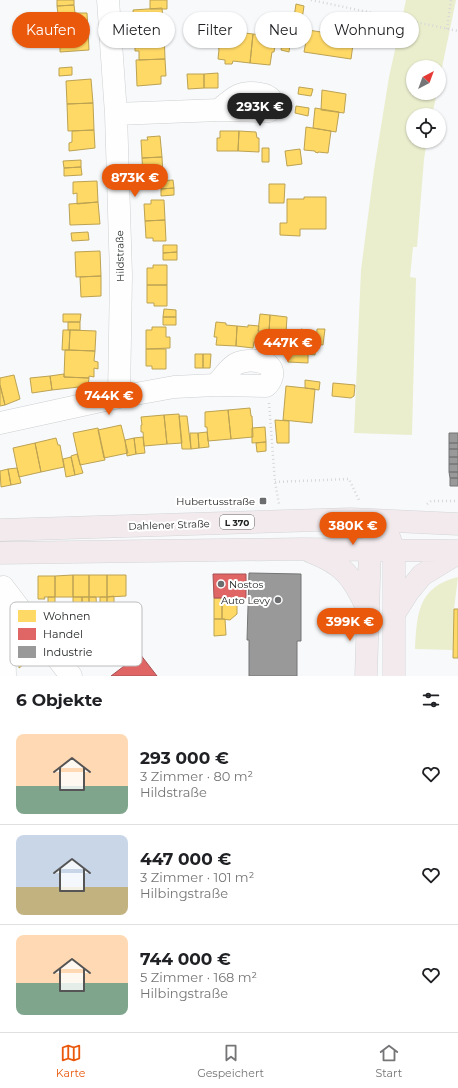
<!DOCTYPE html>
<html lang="de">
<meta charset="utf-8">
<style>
:root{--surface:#fff;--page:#f6f6f6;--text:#202124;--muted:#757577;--line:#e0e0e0;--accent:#ea580c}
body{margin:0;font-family:Montserrat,sans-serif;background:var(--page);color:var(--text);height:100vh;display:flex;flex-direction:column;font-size:15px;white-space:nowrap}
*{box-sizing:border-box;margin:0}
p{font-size:13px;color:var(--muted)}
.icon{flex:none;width:22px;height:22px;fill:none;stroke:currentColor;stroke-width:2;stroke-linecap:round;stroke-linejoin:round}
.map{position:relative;height:676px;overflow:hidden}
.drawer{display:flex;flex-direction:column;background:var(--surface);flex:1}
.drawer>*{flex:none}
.top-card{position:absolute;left:12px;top:12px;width:434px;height:36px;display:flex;gap:8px}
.needle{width:26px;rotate:41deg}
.buttons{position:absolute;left:406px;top:60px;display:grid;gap:8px}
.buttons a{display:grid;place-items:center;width:40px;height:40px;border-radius:50%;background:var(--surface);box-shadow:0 1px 3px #0004;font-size:20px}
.price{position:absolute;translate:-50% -34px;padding:0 9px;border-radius:14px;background:var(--accent);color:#fff;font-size:13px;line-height:26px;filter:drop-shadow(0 1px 2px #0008)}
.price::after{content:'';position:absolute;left:50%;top:24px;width:12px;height:9px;margin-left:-6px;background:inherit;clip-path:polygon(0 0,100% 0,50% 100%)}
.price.active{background:#222;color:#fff}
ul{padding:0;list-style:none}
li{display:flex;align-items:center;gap:12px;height:100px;padding:0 16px}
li+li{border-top:1px solid var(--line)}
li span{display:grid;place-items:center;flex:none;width:112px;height:80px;border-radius:8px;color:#555}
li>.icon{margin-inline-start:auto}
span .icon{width:48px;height:48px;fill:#fffc;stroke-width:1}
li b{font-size:17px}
h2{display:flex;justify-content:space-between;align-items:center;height:48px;padding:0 16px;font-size:17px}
.chip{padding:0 14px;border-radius:18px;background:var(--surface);box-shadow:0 1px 3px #0004;font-size:14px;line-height:36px}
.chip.active{background:var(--accent);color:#fff}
.menu{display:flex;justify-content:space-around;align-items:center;height:56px;border-top:1px solid var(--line);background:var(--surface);font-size:11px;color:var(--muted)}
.menu a{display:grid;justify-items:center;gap:2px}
.menu .active{color:var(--accent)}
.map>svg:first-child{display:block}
</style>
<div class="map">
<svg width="458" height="676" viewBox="0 0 458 676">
<rect width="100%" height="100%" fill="#f7f9fb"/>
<path fill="#eaeecd" d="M406 0H456L439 82V67H413V93H437L432 115H413V141H427L424 159 417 247H413L410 277 416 278 412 435 354 433 361 270 374 170 389 77Z
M458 577 454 609 453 650 415 649C417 613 418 587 458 577Z"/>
<path fill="#ffd966" stroke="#bca252" d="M57 0H74V5L57 6Z
M150 0H167V9H150Z
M296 4 304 6 301 26 293 24Z
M74 5 75 13 58 14 57 6Z
M162 8 164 32 135 33 133 10Z
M75 13H87L88 30 59 31 58 14Z
M88 30 89 50 60 52V33H59V31Z
M221 30 253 34 250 63 233 61 232 64H225V60L218 59 219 49 216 44 220 41Z
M308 30 354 37 351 59 304 52Z
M164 32 165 59 139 60V51H135V44L138 43V33Z
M253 34 273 36V39L276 40 274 52H272L270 65 250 63Z
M283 37 291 38 289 52 281 50Z
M165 59 166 76H161V84L137 86 136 60Z
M72 67V75L59 76V68Z
M218 73V88H204V74Z
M187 74H204V88L188 89Z
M91 79 93 103 67 104 66 81Z
M299 87 313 89 311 96 298 94Z
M322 90 346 94 344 113 321 110Z
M93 103 94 130 68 131 67 104Z
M296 106 309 108 308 116 295 113Z
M315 108 339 112 336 132 313 128Z
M306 127 331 131 328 153 318 152V153L315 152V151L304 150Z
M94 130 95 148 69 151V143L72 142V131Z
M220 131H239L238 151H217V138H220Z
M239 131 256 132 257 138H259V152L238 151Z
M160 136 162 157 142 158 141 140H148L147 137Z
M262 148H269V162H262Z
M300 149 302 164 287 166 285 151Z
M162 157 163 177 150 178V175H143L142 158Z
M81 160V167L64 168 63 161Z
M81 167 82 175 64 176V168Z
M173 180 174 188 161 189 160 181Z
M97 181 98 202 77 204V193L73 194V182Z
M269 184H285L284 203H269Z
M174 188V195L161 196V189Z
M304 197H326V229H300V236L280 235V223H287V199H304Z
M151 200H164L165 220 145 221 144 204H151Z
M98 202 100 224 70 225 69 204Z
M165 220 166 241H153V238H146L145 221Z
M88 232 89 240 72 241 71 233Z
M163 245H177V252L163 253Z
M100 251 101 276 76 277 75 252Z
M177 252V260H163V253Z
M153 265H167V285H147V268H153Z
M101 276V296L81 297 80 277Z
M147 285H167V306H154V303H147Z
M164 309 176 310V317H163Z
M63 314H81L80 322H63Z
M260 314 270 315 269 332 258 331Z
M270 315 287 317 286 333 269 332Z
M163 317H176V325H163Z
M68 322H80V330H68Z
M216 322 226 323V325L237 326 236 346 216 345 217 337H214Z
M248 325 259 326 257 342H254L253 348 236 346 237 326 248 327Z
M152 327H166V337H170V348L146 349V330H152Z
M301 329 317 333 315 355 308 354V363L288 362 290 330 301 331Z
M317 329H325L323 345 316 344Z
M63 330H70L69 350H62Z
M70 330 96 331 95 351 69 350Z
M146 349H166V369H152V366H146Z
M65 350 95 351 94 361 98 362V369L94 368V377L89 376V378L64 377Z
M195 354H203V368H195Z
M203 354H211L210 368H203Z
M64 374V377L89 378 88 386 52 390 50 376Z
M14 375 20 399 5 405 0 385V378Z
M50 376 52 390 32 393 30 378Z
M305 380 320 382 319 390 305 388Z
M333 383 355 385 354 396 351 398 332 396Z
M0 385 5 405 0 406Z
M286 386 315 389 312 423 283 420Z
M250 408 251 416H252L253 437 231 439 228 410Z
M228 410 231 439 208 441 207 427H205V412Z
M179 414 182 443 167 444 164 415Z
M164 415 167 444 144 446 143 432H141V425H142L141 417Z
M179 416H187L191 449H182Z
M275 420 289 421V443H277Z
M121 425 128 453 104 458 98 430Z
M265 427 266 442 252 443V428Z
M98 428 105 460 80 465 73 433Z
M207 432 209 447 199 448 198 433Z
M190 433H198L199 448 191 449Z
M143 437 145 453 136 454 134 438Z
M56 438 58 445H60L64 467 41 472 35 443Z
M134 438 136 454 127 456 125 440Z
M266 442V451L257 452 256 443Z
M35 443 41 472 19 477 13 448Z
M77 454 83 473 75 475 71 456Z
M71 457 75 475 66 477 63 459Z
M17 468 21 483 11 485 8 469Z
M8 469 11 485 1 487 0 471Z
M73 575V597H55V576Z
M73 575H89V597H73Z
M89 575H107V597H89Z
M107 575H126V596L107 597Z
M38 576H55V597H44L45 599H38Z
M114 596V616H107V597Z
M48 597H55V607H48Z
M73 597H82V617H73Z
M82 597H89V607H82Z
M89 597H96L97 613H101V638H89Z
M100 597H107V608H102V604H100Z
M214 598H222V619H214Z
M222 598H237V614L230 620 222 619Z
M454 609H458V658H453Z
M214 619H225L226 635 214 636Z
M25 643 35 656 19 668 18 645Z"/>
<path fill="#e06666" stroke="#a65152" d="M213 574H246V598H214Z
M140 654 157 676H111Z"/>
<path fill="#999" stroke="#747575" d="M449 433H458V443H449Z
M449 443H458V449H449Z
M449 449H458V457H449Z
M449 457H458V464H449Z
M449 464H458V472H449Z
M449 472H458V478H450Z
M450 478H458V486H450Z
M249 573 301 574V641H297V676H249V640H247Z"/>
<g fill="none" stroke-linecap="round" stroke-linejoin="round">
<g stroke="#cdcfd0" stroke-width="23">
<path id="minor" d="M108 0 116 114 121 275 119 397
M116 114 219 110H221L269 111 272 109 273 103C271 97 267 95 261 94 240 90 234 97 219 110
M0 423 119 397 174 387 215 385H219L266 386C270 383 271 380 272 376 275 359 248 359 238 363 228 367 223 379 215 385
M3 587 71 676
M3 587 5 676"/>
</g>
<g stroke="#d3d5d6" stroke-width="23">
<path id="major" d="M0 530 351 519 458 524
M389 537 394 550V676
M311 552C343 564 353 577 367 608
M0 553 303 549 458 551
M394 614 408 592 422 575 458 553
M366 676 370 549 376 536"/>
</g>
<path stroke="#d7d7d8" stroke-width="2.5" stroke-dasharray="1 3" stroke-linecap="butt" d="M311 0 458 31
M447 29 451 0
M269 403 275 482 279 504
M275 482 349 479 359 500
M427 504 431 501H458"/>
<use href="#minor" stroke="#fefefe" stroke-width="22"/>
<use href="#major" stroke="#f2eaed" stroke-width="22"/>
</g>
<g fill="#6b6d6e" stroke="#fff" stroke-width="1.5">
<rect x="259" y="497" width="8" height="8" rx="2"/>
<circle cx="221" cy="584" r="4"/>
<circle cx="278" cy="600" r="4"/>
</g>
<g text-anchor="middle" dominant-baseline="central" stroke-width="4" stroke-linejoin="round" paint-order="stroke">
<rect fill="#fff" stroke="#626464" stroke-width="1" x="220" y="515" width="34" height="14" rx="3"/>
<g font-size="9" font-weight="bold" fill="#1f2122">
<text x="237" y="522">L 370</text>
</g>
<g font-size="10" fill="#1f2122" stroke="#fff">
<text transform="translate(120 256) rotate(-91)">Hildstraße</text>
<text transform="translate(169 525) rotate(-2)">Dahlener Straße</text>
</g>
<g font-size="10" fill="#1f2122" stroke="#fff" text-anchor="end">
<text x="255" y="501">Hubertusstraße</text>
<text x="229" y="584" text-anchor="start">Nostos</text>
<text x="270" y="600">Auto Levy</text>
</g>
</g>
<rect x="10" y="602" width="132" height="64" rx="6" fill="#fff" stroke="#bcbcbd" stroke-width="1"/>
<rect x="18" y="610" width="18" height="12" fill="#ffd966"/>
<rect x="18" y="628" width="18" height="12" fill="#e06666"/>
<rect x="18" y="646" width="18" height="12" fill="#999"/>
<g font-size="11" fill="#1f2122">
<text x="43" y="620">Wohnen</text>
<text x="43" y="638">Handel</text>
<text x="43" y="656">Industrie</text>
</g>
</svg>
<div class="buttons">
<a><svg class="needle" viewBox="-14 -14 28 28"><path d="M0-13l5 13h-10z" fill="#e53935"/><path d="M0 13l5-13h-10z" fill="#757577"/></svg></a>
<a><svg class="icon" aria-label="locate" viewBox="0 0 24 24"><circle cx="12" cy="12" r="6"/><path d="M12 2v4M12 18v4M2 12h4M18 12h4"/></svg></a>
</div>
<b class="price active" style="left:260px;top:127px">293K €</b>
<b class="price" style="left:135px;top:198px">873K €</b>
<b class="price" style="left:288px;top:363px">447K €</b>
<b class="price" style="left:109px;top:416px">744K €</b>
<b class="price" style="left:353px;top:546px">380K €</b>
<b class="price" style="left:350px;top:642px">399K €</b>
<div class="top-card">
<a class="chip active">Kaufen</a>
<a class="chip">Mieten</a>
<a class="chip">Filter</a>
<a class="chip">Neu</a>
<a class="chip">Wohnung</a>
</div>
</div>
<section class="drawer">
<h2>6 Objekte<svg class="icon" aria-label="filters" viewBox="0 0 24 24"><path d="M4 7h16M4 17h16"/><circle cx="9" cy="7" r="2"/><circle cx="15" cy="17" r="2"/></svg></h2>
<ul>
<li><span style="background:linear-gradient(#ffd9b3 65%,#7fa58c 0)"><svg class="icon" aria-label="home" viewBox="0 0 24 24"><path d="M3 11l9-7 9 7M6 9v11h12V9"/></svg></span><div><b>293 000 €</b><p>3 Zimmer · 80 m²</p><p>Hildstraße</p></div><svg class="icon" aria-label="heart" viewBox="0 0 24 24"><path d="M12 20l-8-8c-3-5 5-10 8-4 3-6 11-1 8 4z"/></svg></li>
<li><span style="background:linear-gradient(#c9d6e8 65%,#c2b280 0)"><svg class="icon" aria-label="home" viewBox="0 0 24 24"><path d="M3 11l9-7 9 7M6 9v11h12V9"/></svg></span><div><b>447 000 €</b><p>3 Zimmer · 101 m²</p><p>Hilbingstraße</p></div><svg class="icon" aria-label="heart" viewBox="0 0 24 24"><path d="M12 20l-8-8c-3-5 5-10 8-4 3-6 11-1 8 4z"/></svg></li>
<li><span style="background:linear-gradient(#ffd9b3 60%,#7fa58c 0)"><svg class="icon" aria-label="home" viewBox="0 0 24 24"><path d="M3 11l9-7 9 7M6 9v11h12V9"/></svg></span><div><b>744 000 €</b><p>5 Zimmer · 168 m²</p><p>Hilbingstraße</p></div><svg class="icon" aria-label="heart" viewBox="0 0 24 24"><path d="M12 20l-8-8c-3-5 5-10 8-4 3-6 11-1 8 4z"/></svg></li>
</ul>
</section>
<nav class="menu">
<a class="active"><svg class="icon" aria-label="map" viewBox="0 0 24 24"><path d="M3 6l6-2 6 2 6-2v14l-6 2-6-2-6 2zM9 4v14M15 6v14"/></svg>Karte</a>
<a><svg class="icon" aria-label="saved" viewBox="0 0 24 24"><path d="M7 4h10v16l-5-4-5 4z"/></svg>Gespeichert</a>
<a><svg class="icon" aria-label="home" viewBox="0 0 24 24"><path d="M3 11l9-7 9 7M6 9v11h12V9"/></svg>Start</a>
</nav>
